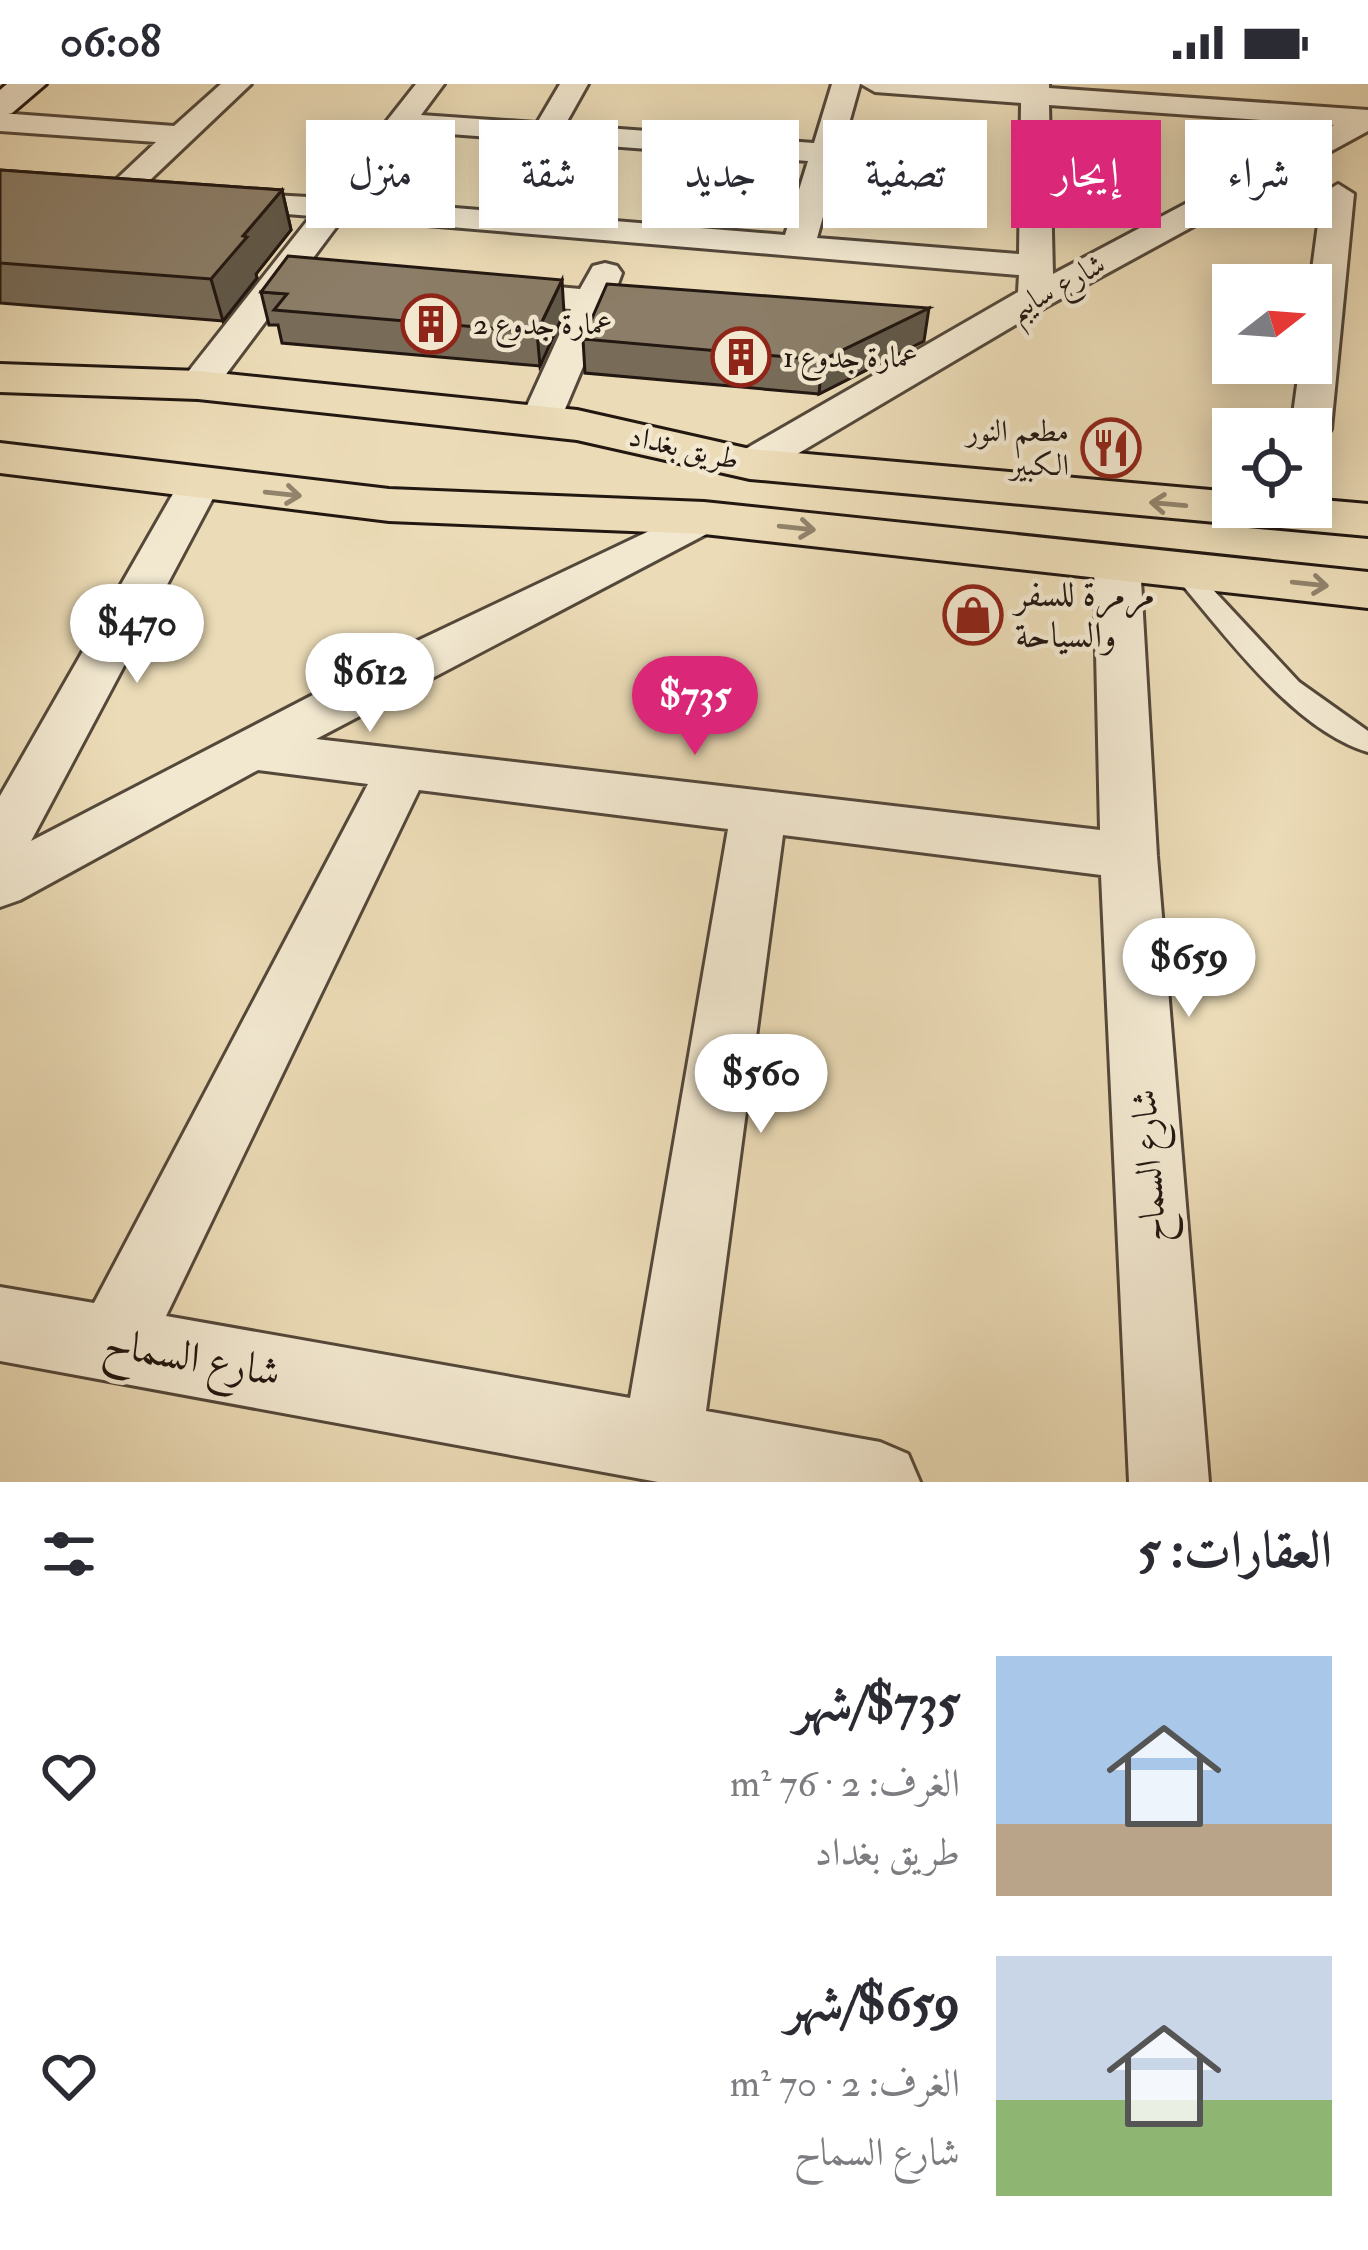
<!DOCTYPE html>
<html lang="ar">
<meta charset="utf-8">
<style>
:root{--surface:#fff;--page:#f2f2f3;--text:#2b2b33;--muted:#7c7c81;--accent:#db2777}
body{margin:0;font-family:"IM FELL Double Pica",Amiri,serif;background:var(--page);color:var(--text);direction:rtl;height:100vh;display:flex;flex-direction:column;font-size:45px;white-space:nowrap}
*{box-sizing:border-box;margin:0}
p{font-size:39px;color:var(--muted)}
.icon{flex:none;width:66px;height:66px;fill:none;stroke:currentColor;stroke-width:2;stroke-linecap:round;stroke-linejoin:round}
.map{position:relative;height:1398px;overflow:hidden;direction:ltr}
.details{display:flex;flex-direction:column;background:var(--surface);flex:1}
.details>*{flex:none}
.guide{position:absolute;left:36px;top:36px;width:1296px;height:108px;direction:rtl;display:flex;gap:24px}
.needle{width:78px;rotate:73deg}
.fabs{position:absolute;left:1212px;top:180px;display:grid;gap:24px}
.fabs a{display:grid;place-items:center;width:120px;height:120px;border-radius:0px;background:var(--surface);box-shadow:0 6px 30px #0003;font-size:60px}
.price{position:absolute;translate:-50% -102px;padding:0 27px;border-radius:42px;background:#fff;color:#222;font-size:39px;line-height:78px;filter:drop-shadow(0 3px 6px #0008)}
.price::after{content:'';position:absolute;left:50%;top:72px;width:36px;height:27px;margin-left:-18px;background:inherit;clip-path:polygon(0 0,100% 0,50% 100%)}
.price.current{background:var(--accent);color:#fff}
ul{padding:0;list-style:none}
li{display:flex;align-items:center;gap:36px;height:300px;padding:0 36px}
li span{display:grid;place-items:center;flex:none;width:336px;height:240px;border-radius:0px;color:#555}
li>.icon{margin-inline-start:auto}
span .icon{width:144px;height:144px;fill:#fffc;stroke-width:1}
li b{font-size:51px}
h2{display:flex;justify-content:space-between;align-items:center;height:144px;padding:0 36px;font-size:51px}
.chip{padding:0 42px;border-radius:0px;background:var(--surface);box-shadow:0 6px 30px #0003;font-size:42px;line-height:108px}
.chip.current{background:var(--accent);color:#fff}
.status{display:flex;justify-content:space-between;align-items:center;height:84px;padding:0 60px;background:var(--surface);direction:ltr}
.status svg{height:33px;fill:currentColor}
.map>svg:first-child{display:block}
</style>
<div class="status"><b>06:08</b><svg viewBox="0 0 49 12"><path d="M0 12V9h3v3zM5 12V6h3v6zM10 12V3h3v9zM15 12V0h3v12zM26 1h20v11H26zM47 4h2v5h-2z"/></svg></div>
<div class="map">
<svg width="1368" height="1398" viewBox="0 0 1368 1398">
<rect width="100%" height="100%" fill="#ebdbb6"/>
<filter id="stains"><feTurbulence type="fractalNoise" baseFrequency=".00167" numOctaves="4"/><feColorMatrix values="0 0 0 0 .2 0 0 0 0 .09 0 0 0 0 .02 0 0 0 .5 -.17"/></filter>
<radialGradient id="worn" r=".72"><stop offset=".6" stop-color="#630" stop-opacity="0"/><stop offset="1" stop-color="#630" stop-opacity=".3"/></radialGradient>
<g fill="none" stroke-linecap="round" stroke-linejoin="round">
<g stroke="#54483a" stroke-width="6">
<path id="service" d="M1182 479 1190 481 1299 598 1368 647V668C1293 646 1224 549 1174 491L1171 486Z"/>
</g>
<g stroke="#54483a" stroke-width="6">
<path id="minor" d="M221 0H251L131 114 120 116 104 107 156 58 0 47V29L174 42Z
M416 0H444L421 31 537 39 560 0H588L565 41 814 59 832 0H860L817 154 1019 170 1021 19 875 8 861 0H1049V4L1368 26V47L1049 221 765 389 750 393 735 389 729 380 735 371 1018 208 1019 191 343 134 212 309H184L179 301 184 293 311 132 213 124 202 121 197 114 202 107 326 114ZM1049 21 1334 41 1053 190ZM409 47 808 77 785 151 357 116Z
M1338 100 1354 110 1331 345 1325 354 1311 357V345H1291L1300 279H1311L1310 201 1322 110Z
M605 179 617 182 622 189 615 208 684 215 689 223 684 231 606 228 560 337 554 346H526L520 337 571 225 490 219 477 216 472 208 477 200 490 197 580 205 593 182Z
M199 388 214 392 220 401 31 757 413 559 704 421 720 425 726 434 720 443 316 655 1100 746 1094 479 1101 469 1117 465 1133 469 1140 479 1157 772 1209 1398H1129L1101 791 783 751 706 1327 880 1358 908 1370 920 1398H658L0 1277V1203L94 1219 368 700 258 686 20 816 0 823V712L178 401 184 392ZM419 706 728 745 630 1314 166 1232Z"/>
</g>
<g stroke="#221711" stroke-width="6">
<path id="secondary" d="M7 0H46L12 29 0 32V6Z"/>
</g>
<g stroke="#221711" stroke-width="6">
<path id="primary" d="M0 280 198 287 577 326 750 365 1233 408V423H1311V415L1368 420V452L750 395 577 356 198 315 0 308Z
M0 359 389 405 704 418 1368 488V524L704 450 389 437 0 389Z"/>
</g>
<use href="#service" fill="#f2e8d0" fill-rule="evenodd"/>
<use href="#minor" fill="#f2e8d0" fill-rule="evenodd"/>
<use href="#secondary" fill="#f2e8d0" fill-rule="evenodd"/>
<use href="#primary" fill="#ebdbb6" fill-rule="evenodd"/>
</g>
<path fill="#786c59" stroke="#221711" stroke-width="3" d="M0 86 282 106 291 146 256 190 257 194 223 237 0 219Z
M261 208 564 229 540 282 282 259 278 241H269Z
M583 255 924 257 819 310 585 289Z"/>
<path fill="#615848" stroke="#221711" stroke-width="3" d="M282 106 291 146 256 190 257 194 223 237 211 195 243 152Z
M562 196 564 229 540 282 537 248Z
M929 224 924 257 819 310 822 276Z"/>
<path fill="#8b7d67" stroke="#221711" stroke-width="3" d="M0 86 282 106 243 152 247 153 211 195 0 179Z
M288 172 562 196 537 248 274 226 287 210 261 208Z
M607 200 929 224 822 276 583 255Z"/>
<defs><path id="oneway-shaft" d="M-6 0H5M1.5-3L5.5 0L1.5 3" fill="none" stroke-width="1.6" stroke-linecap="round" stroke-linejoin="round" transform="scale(3)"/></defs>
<g stroke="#91836c">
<use href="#oneway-shaft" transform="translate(283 410) rotate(6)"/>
<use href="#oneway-shaft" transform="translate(1168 420) rotate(-175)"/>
<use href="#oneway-shaft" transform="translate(797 444) rotate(6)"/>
<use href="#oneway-shaft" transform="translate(1310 500) rotate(6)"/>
</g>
<defs>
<g id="building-ring" transform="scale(3)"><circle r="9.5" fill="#f2e8d0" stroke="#8f2418" stroke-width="1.5"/><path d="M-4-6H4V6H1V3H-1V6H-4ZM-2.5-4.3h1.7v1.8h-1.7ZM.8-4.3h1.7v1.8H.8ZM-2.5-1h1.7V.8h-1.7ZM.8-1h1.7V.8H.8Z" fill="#8f2418"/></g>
<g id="restaurant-ring" transform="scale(3)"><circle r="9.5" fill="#f2e8d0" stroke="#8f2418" stroke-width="1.5"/><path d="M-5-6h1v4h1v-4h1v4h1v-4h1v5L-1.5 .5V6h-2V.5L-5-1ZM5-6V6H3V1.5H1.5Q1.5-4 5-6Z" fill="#8f2418"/></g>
<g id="shop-ring" transform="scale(3)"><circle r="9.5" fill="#f2e8d0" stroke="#8f2418" stroke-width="1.5"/><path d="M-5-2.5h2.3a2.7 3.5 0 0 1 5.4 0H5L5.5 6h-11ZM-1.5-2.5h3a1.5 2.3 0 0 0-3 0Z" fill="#8f2418"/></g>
</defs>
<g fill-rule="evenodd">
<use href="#building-ring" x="431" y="240"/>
<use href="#building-ring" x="741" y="273"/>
<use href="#restaurant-ring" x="1111" y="364"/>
<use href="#shop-ring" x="973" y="531"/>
</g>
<g text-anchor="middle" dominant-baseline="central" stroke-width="9" stroke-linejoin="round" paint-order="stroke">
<g font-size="30" fill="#221711" stroke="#f2e8d0">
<text transform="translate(1057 203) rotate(-29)">شارع سايبم</text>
<text transform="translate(684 364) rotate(13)">طريق بغداد</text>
</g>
<g font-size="30" fill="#221711" stroke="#f2e8d0" text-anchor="start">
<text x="473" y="240">عمارة جدوع 2</text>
<text x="783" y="273">عمارة جدوع 1</text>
<text x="1069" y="347" text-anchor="end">مطعم النور<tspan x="1069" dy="34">الكبير</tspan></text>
</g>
<g font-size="36" fill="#221711" stroke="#f2e8d0" text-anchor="start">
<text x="1015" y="510">مرمرة للسفر<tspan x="1015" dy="41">والسياحة</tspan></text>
</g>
<g font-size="36" fill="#221711" stroke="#f2e8d0">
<text transform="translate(1149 1082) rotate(-94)">شارع السماح</text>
</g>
<g font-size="42" fill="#221711" stroke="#f2e8d0">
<text transform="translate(192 1274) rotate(10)">شارع السماح</text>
</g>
</g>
<rect width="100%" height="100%" filter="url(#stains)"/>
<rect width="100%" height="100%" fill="url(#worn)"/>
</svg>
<div class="fabs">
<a><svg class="needle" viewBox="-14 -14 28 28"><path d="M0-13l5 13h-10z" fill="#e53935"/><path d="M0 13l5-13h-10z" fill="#7c7c81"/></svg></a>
<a><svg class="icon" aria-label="locate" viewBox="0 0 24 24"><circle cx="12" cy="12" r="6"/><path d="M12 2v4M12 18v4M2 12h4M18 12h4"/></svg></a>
</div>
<b class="price" style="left:137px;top:602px">$470</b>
<b class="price" style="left:370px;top:651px">$612</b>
<b class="price current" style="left:695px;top:674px">$735</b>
<b class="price" style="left:1189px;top:936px">$659</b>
<b class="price" style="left:761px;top:1052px">$560</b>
<div class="guide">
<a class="chip">شراء</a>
<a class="chip current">إيجار</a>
<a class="chip">تصفية</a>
<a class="chip">جديد</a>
<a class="chip">شقة</a>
<a class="chip">منزل</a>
</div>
</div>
<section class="details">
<h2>العقارات: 5<svg class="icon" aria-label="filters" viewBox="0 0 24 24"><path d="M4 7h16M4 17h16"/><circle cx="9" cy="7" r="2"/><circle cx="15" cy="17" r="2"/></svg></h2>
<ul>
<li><span style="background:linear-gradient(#a9c7e8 70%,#b9a48a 0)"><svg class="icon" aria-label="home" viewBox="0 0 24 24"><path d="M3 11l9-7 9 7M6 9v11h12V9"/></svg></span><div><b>$735/شهر</b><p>الغرف: 2 · 76 m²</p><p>طريق بغداد</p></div><svg class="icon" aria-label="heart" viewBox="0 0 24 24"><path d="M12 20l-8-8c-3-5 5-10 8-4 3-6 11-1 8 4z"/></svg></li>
<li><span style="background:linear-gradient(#c9d6e8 60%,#8fb573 0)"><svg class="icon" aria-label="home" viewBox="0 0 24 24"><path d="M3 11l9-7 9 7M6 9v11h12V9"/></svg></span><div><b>$659/شهر</b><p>الغرف: 2 · 70 m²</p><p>شارع السماح</p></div><svg class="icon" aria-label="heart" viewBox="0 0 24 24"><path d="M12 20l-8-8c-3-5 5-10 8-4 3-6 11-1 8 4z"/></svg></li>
</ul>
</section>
